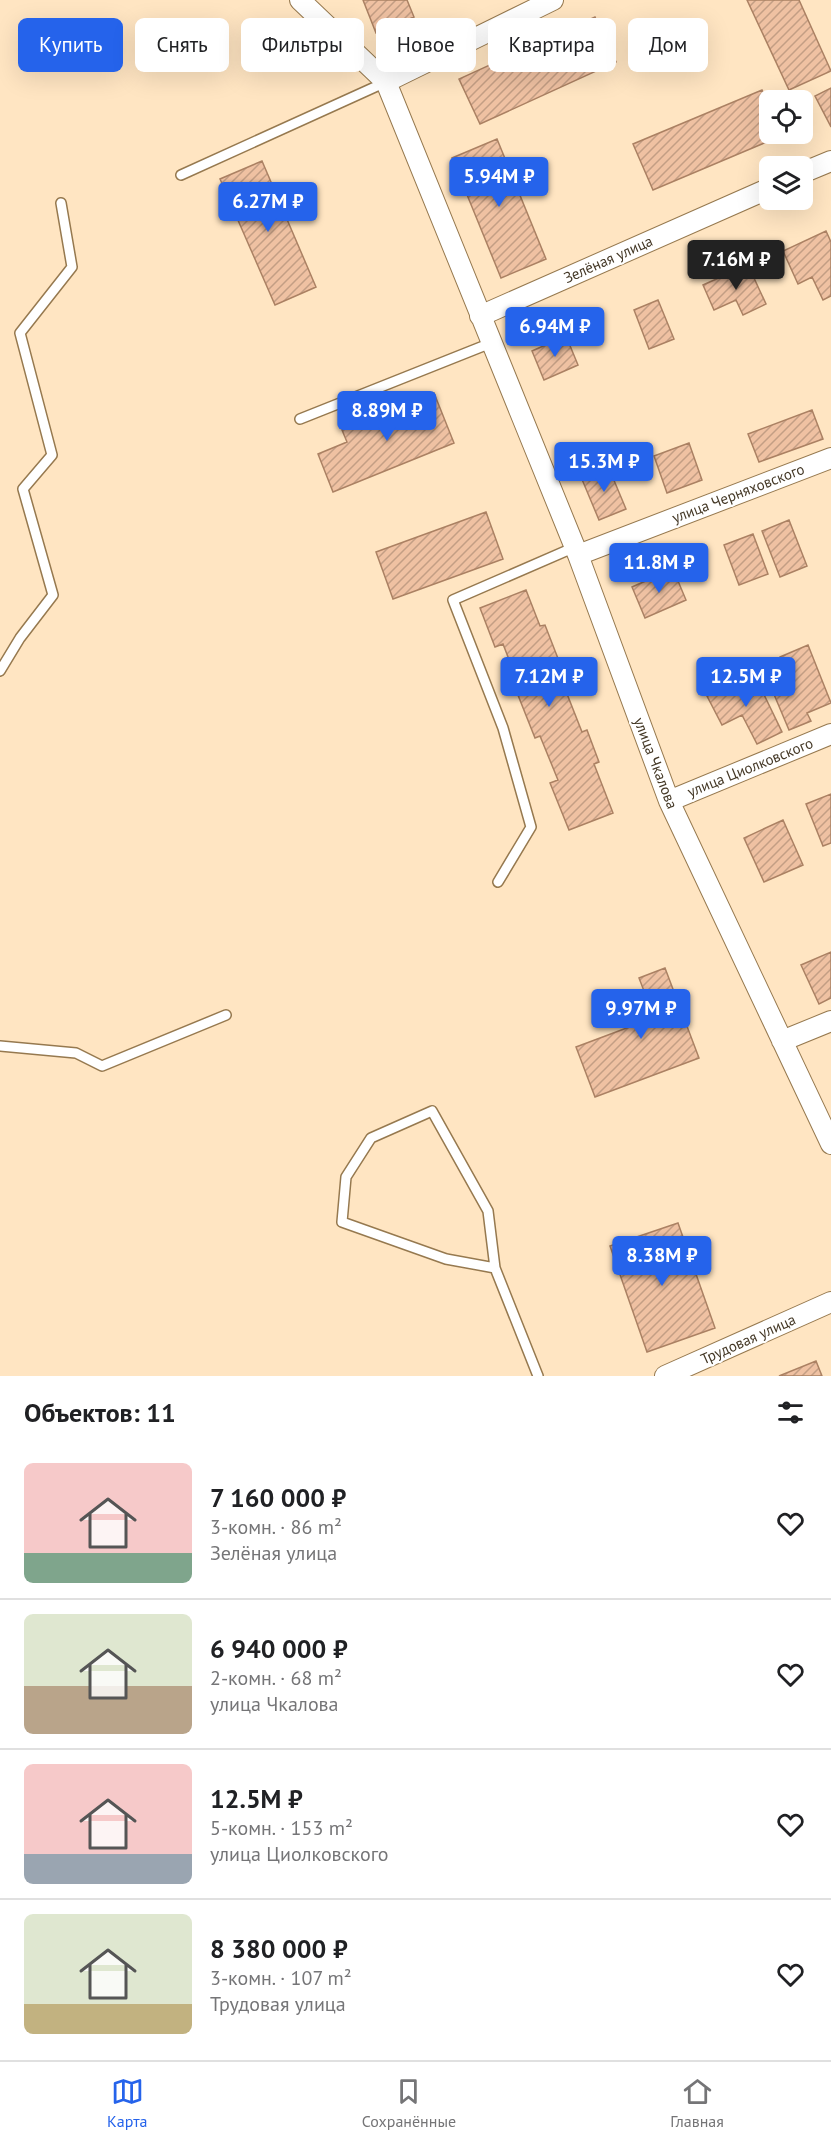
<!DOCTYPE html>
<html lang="ru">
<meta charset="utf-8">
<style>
:root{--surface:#fff;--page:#f6f6f6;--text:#202124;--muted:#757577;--line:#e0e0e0;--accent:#2563eb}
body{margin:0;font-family:"PT Sans",sans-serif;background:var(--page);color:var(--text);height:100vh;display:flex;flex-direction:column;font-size:22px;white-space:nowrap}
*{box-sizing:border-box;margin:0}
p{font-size:20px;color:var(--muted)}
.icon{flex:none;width:33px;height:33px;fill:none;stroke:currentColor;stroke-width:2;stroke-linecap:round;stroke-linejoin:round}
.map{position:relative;height:1376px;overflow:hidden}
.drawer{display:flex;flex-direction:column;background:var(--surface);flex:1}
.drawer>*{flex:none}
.hud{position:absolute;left:18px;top:18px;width:795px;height:54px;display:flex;gap:12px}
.fabs{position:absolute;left:759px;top:90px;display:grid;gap:12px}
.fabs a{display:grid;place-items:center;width:54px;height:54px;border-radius:9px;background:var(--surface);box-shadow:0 6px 24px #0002;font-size:30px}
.price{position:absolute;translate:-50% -51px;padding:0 14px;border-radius:6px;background:var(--accent);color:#fff;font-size:20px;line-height:39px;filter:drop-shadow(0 2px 3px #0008)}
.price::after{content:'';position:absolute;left:50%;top:36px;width:18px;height:14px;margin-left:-9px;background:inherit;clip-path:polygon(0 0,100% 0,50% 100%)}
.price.current{background:#222;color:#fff}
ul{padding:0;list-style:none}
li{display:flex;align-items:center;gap:18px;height:150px;padding:0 24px}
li+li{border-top:2px solid var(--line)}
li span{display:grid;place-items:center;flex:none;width:168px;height:120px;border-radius:9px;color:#555}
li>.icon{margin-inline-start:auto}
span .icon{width:72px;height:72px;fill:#fffc;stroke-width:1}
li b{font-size:26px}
h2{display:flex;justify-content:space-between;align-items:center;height:72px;padding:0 24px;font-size:26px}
.chip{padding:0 21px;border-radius:9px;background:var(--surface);box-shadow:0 6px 24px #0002;font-size:21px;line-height:54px}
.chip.current{background:var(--accent);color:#fff}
.tab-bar{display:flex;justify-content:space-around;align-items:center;height:84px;border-top:2px solid var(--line);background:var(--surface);font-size:16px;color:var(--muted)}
.tab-bar a{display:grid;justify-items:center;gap:3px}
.tab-bar .current{color:var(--accent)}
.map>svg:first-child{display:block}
</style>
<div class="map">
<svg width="831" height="1376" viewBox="0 0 831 1376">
<defs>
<pattern id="building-hatch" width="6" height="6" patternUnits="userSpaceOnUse" patternTransform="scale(1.5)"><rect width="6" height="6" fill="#efc1a2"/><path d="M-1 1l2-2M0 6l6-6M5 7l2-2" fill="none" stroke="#c39e84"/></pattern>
</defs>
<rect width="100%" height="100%" fill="#ffe5c2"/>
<path fill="url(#building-hatch)" stroke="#ab8163" stroke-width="1.5" d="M363 0H407L414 17 376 33Z
M747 0H799L831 71 789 90Z
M595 17 616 62 480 124 459 79Z
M831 88V127L815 96Z
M762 90 770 108V134H780L781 136 653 190 633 144Z
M497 139 546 259 501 278 452 158Z
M262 161 316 287 275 305 220 179Z
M826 231 831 242V296L823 300 812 277 798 284 783 251Z
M748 265 766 304 743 315 736 300 714 310 703 285Z
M658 300 674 339 649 349 634 310Z
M566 336 578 365 544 380 532 351Z
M434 393 454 443 333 492 318 454 347 442 342 430Z
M812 410 823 439 759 462 748 434Z
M689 443 702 480 667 493 654 456Z
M608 466 626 509 599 520 581 477Z
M486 512 503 559 393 599 376 552Z
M789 520 807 566 780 577 762 531Z
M753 534 768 574 739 585 724 545Z
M673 569 686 600 645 618 632 587Z
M526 590 540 626 545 625 564 674 560 676 582 732 587 730 599 762 594 764 613 813 569 830 550 783 558 780 540 736 535 738 514 685 518 683 503 644 495 647 480 608Z
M808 645 831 703 807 713 811 721 789 730 765 673 783 666 780 657Z
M754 674 782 732 757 744 742 715 722 725 707 696Z
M831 794V843L823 846 806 804Z
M783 820 803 865 764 882 744 838Z
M831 952V998L819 1004 801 965Z
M665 968 699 1058 595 1097 576 1047 632 1026 622 999 644 991 639 978Z
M678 1223 715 1328 647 1352 610 1246Z
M816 1361 822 1376H779Z"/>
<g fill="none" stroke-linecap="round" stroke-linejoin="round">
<g stroke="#96794f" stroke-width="12">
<path id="lane" d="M181 175 386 82
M300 419 491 343
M0 671 20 638 53 595 23 489 52 455 20 333 72 267 61 203
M498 882 531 827 503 728 453 600 575 547
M0 1046 76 1053 102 1066 226 1015
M495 1268 446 1259 342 1222 346 1177 371 1138 432 1111 488 1211 495 1268 538 1376"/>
</g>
<g stroke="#96794f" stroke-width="22">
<path id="street" d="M300 0 386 82 578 555 669 801 831 1144
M386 82 553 0
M802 173 831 161
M480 316 770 188
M578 555 831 458
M669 801 831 734
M782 1041 831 1021
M665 1376 831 1302"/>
</g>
<use href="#lane" stroke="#fff" stroke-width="9"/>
<use href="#street" stroke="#fff" stroke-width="20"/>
</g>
<g text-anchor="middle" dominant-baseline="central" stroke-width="4.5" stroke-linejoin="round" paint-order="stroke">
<g font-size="15" fill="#443826" stroke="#fff">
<text transform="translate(608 259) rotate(-24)">Зелёная улица</text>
<text transform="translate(738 493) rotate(-21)">улица Черняховского</text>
<text transform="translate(656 763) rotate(69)">улица Чкалова</text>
<text transform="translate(750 767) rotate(-22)">улица Циолковского</text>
<text transform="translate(748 1339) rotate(-24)">Трудовая улица</text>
</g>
</g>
</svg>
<div class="fabs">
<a><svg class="icon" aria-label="locate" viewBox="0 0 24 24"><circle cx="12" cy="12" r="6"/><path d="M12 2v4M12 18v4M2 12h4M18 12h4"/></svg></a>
<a><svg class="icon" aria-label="layers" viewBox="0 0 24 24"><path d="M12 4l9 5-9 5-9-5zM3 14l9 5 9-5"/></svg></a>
</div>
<b class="price" style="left:499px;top:208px">5.94M ₽</b>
<b class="price" style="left:268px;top:233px">6.27M ₽</b>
<b class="price current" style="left:736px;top:291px">7.16M ₽</b>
<b class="price" style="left:555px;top:358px">6.94M ₽</b>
<b class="price" style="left:387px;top:442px">8.89M ₽</b>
<b class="price" style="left:604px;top:493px">15.3M ₽</b>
<b class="price" style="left:659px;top:594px">11.8M ₽</b>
<b class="price" style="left:549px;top:708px">7.12M ₽</b>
<b class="price" style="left:746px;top:708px">12.5M ₽</b>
<b class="price" style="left:641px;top:1040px">9.97M ₽</b>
<b class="price" style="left:662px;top:1287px">8.38M ₽</b>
<div class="hud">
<a class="chip current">Купить</a>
<a class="chip">Снять</a>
<a class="chip">Фильтры</a>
<a class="chip">Новое</a>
<a class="chip">Квартира</a>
<a class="chip">Дом</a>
</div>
</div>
<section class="drawer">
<h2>Объектов: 11<svg class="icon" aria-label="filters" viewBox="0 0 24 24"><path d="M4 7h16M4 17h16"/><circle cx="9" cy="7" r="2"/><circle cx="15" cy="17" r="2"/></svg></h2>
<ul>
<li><span style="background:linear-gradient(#f6c9c9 75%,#7fa58c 0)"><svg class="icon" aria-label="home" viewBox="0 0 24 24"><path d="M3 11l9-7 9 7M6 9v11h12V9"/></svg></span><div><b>7 160 000 ₽</b><p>3-комн. · 86 m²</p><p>Зелёная улица</p></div><svg class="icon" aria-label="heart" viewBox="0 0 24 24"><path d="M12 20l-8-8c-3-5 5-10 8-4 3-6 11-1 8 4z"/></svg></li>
<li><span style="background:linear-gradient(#dfe7d0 60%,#b9a48a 0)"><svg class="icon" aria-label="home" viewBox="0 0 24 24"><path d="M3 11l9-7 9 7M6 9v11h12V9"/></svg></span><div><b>6 940 000 ₽</b><p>2-комн. · 68 m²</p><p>улица Чкалова</p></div><svg class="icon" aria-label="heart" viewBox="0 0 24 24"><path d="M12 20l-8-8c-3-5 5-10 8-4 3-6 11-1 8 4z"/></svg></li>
<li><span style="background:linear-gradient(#f6c9c9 75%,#9aa5b1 0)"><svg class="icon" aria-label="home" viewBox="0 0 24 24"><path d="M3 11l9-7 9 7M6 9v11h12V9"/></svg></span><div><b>12.5M ₽</b><p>5-комн. · 153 m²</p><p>улица Циолковского</p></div><svg class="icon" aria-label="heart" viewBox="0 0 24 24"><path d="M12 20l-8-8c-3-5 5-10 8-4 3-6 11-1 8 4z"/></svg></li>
<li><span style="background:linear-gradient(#dfe7d0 75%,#c2b280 0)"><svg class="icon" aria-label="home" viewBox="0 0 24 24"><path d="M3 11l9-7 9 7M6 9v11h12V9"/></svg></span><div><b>8 380 000 ₽</b><p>3-комн. · 107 m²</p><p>Трудовая улица</p></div><svg class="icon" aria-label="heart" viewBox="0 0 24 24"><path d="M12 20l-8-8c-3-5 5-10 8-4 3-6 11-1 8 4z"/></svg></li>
</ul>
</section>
<nav class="tab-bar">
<a class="current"><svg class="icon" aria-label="map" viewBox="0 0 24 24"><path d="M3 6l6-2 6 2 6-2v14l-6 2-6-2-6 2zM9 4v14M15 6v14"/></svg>Карта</a>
<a><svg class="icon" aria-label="saved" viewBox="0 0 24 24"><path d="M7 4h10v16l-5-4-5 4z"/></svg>Сохранённые</a>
<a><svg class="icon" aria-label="home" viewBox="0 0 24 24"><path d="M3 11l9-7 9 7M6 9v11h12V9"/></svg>Главная</a>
</nav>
